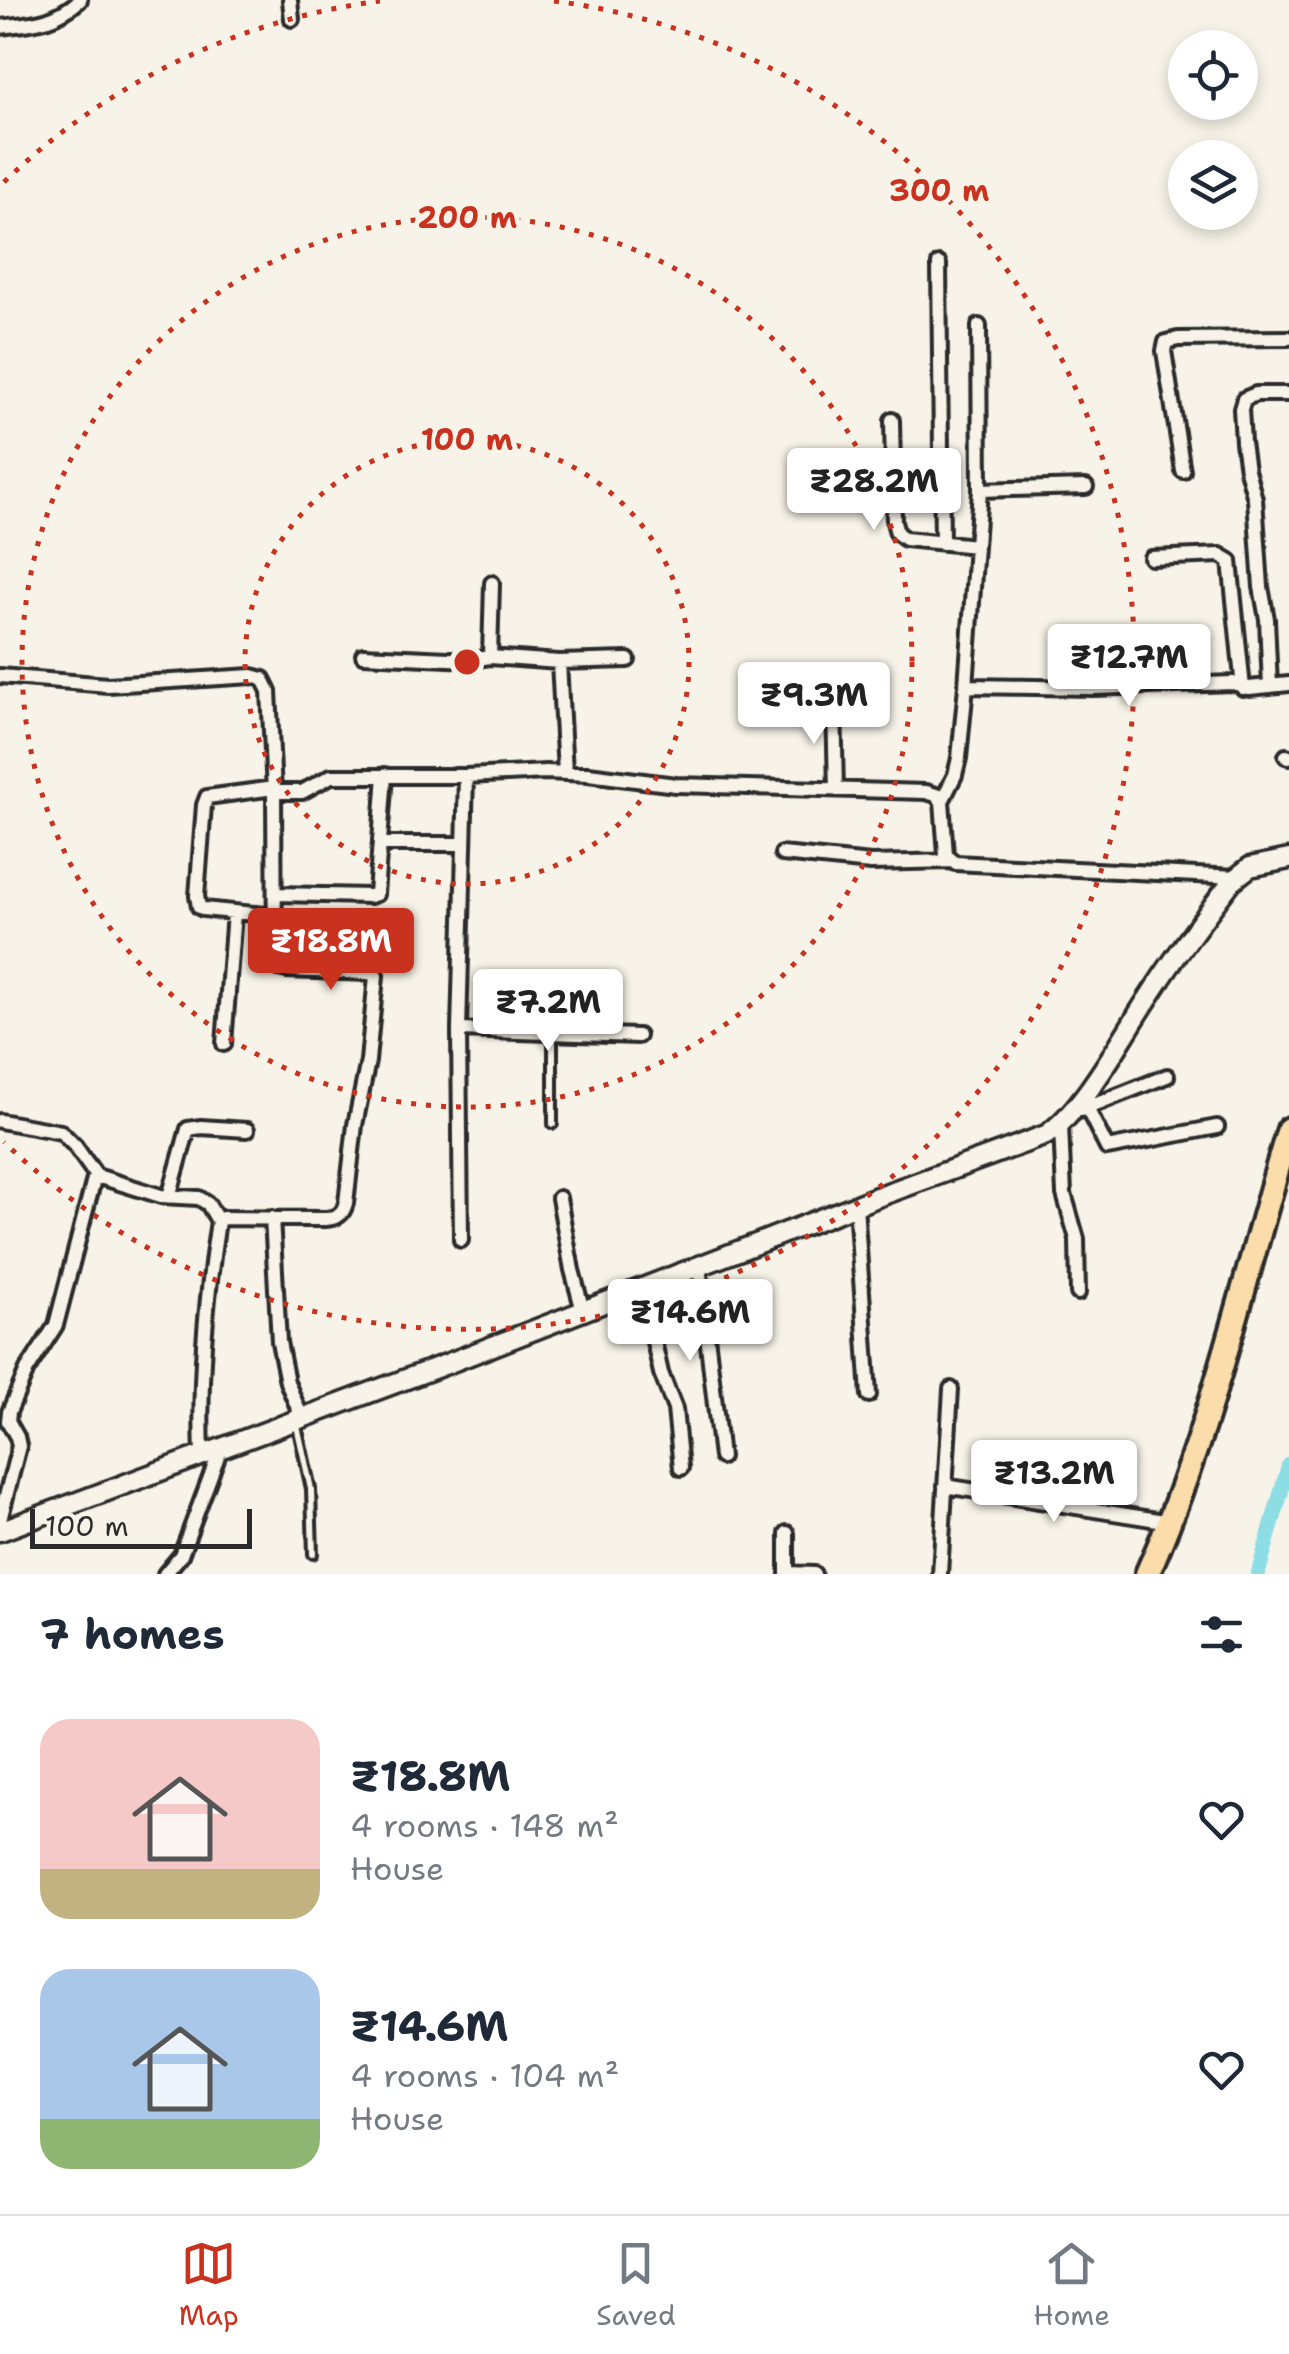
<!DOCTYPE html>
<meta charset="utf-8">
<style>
:root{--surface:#fff;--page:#f6f6f7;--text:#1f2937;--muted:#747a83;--line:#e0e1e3;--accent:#c8321e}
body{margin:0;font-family:"Shantell Sans",sans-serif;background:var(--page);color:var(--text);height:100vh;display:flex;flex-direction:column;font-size:38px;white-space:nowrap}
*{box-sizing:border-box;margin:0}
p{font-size:32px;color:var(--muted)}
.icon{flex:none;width:55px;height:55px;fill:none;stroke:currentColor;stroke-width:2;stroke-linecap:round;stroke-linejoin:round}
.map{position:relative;height:1574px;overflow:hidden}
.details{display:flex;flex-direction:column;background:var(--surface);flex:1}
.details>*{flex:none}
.tools{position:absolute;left:1168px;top:30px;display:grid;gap:20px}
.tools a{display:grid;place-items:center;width:90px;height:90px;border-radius:50%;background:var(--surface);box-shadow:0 5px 15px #0003;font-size:50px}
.scale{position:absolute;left:30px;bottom:25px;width:222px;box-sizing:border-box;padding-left:10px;border:5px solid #2b2b2b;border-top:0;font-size:28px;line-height:35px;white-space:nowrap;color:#2b2b2b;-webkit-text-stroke:8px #f7f3e8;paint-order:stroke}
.price{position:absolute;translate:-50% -85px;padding:0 22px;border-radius:10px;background:#fff;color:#222;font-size:32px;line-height:65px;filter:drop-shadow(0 2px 5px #0008)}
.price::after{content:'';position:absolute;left:50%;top:60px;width:30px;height:22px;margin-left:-15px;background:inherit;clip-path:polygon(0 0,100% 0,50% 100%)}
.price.active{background:var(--accent);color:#fff}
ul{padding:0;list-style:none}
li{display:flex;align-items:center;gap:30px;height:250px;padding:0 40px}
li span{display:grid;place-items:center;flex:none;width:280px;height:200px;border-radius:30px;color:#555}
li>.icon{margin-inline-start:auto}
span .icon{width:120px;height:120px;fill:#fffc;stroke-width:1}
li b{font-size:42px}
h2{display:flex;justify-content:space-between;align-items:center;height:120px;padding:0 40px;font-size:42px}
.dock{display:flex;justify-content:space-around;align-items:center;height:140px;border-top:2px solid var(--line);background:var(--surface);font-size:28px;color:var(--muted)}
.dock a{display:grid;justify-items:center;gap:5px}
.dock .active{color:var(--accent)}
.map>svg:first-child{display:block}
</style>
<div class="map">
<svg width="1289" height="1574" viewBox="0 0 1289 1574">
<rect width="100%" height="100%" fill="#f7f3e8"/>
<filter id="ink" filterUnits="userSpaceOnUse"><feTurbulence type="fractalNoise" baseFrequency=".01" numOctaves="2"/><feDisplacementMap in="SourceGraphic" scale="20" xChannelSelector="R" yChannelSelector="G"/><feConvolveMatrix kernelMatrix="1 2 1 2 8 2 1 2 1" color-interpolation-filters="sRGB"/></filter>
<g filter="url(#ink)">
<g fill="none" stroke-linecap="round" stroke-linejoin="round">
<path stroke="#8cdde4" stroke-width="15" d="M1258 1574 1289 1464"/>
<g stroke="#2b2b2b" stroke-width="14">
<path id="lane" d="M553 1124V1036
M296 1421 311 1489 313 1554"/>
</g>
<g stroke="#2b2b2b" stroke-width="20">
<path id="street" d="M290 0 292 19
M0 27C33 23 54 23 80 0
M939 264 942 543
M892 420 894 522 897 533 905 539 976 546
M1183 471 1164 351 1166 342 1178 339 1289 338
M980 490 1086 487
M1151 558 1220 555 1230 561 1243 688
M363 655 470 660 490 657 559 662 628 660
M490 657 492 583
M559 662 565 773
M0 676 108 685 252 676 263 679 269 691 274 792 275 964 279 968 287 970 369 973 376 976 368 1061 355 1125 346 1203C343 1215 337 1218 326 1219L223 1218 218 1221C206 1299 199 1377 202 1455
M966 686 1093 688 1233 683 1249 688 1289 684
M1270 686 1267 619 1261 587 1255 499 1247 470 1243 442 1241 409 1244 399 1256 394H1289
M834 703 836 790
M1286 756 1289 757
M274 788 207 797 204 805 197 896 199 907 203 909 275 916
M274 792H302L331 776H466L546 772 588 774 676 785 926 792 936 795 942 801 946 855 955 863 1237 877
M942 801 955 775 959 758 966 686 980 490 979 326
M380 844H464
M782 854 871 863 951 861
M276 894 370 896 376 894 385 775
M459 1030 638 1036
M224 1044 234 913
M1087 1108 1107 1148 1217 1127
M1081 1110 1167 1076
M0 1121 61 1132 75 1146 97 1177
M1061 1126 1064 1194 1077 1239 1078 1293
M169 1197 188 1129 201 1127 247 1130
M559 1198 572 1270 583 1311
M856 1205 869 1395
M272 1218 279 1342 287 1382 302 1418
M461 1240 459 1030 466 776
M699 1266 721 1457
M642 1288 661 1373 675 1409 681 1468
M945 1486 1170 1522
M0 1520 19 1446 17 1437 8 1421 9 1412 27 1370 56 1325 94 1179 100 1177 161 1196 199 1198 208 1204 218 1221
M787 1573 814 1574
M165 1574 181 1555 221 1448
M787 1574V1533
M940 1574 951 1389"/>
</g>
<g stroke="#2b2b2b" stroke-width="25">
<path id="secondary" d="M0 1531 449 1363 877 1197 1046 1135C1083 1111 1121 1039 1147 1000 1173 959 1202 920 1232 881L1250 867 1289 859"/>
</g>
<g stroke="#2b2b2b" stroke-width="30">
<path id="highway" d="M1147 1574C1211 1432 1244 1278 1289 1129"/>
</g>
<use href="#lane" stroke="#f7f3e8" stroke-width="6"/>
<use href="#street" stroke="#f7f3e8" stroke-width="12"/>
<use href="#secondary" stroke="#f7f3e8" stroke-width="18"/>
<use href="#highway" stroke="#fbddab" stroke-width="22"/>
</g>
</g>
<g fill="none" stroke="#c8321e" stroke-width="5" stroke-dasharray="5 10">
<circle cx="467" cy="662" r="222"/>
<circle cx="467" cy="662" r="445"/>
<path d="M4 182A667 667 0 0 1 380 1M554 1A667 667 0 1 1 4 1142"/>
</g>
<circle cx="467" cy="662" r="15" fill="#c8321e" stroke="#f7f3e8" stroke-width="5"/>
<g font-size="30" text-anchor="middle" font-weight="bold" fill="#c8321e" stroke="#f7f3e8" stroke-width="10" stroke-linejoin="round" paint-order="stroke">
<text x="939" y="201">300 m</text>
<text x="467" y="228">200 m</text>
<text x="467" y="450">100 m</text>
</g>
</svg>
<div class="tools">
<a><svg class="icon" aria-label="locate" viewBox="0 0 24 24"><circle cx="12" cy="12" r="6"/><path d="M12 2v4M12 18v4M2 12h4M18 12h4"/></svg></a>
<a><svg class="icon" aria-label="layers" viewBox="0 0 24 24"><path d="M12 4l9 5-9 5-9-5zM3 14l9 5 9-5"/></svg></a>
</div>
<div class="scale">100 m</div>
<b class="price" style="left:874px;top:533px">₹28.2M</b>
<b class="price" style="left:1129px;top:709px">₹12.7M</b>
<b class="price" style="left:814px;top:747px">₹9.3M</b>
<b class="price active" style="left:331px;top:993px">₹18.8M</b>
<b class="price" style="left:548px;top:1054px">₹7.2M</b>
<b class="price" style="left:690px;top:1364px">₹14.6M</b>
<b class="price" style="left:1054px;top:1525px">₹13.2M</b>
</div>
<section class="details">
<h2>7 homes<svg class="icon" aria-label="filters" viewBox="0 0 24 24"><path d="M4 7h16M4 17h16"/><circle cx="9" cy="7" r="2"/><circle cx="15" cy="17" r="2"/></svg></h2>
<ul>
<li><span style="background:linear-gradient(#f6c9c9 75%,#c2b280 0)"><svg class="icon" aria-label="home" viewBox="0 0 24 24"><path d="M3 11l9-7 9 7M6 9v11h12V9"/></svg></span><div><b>₹18.8M</b><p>4 rooms · 148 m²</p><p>House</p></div><svg class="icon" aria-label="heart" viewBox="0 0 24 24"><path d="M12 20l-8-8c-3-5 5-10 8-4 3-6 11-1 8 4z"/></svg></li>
<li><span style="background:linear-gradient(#a9c7e8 75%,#8fb573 0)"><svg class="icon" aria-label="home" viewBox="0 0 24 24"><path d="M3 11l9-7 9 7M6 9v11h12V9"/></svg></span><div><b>₹14.6M</b><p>4 rooms · 104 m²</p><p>House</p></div><svg class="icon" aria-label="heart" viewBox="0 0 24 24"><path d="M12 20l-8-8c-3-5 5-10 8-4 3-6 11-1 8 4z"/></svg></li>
</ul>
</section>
<nav class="dock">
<a class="active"><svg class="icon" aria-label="map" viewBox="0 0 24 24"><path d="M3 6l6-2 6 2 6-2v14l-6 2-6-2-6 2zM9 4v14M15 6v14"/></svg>Map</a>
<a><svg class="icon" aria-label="saved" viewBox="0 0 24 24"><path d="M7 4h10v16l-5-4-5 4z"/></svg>Saved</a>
<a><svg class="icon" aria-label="home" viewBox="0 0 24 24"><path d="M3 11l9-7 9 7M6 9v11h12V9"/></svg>Home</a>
</nav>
